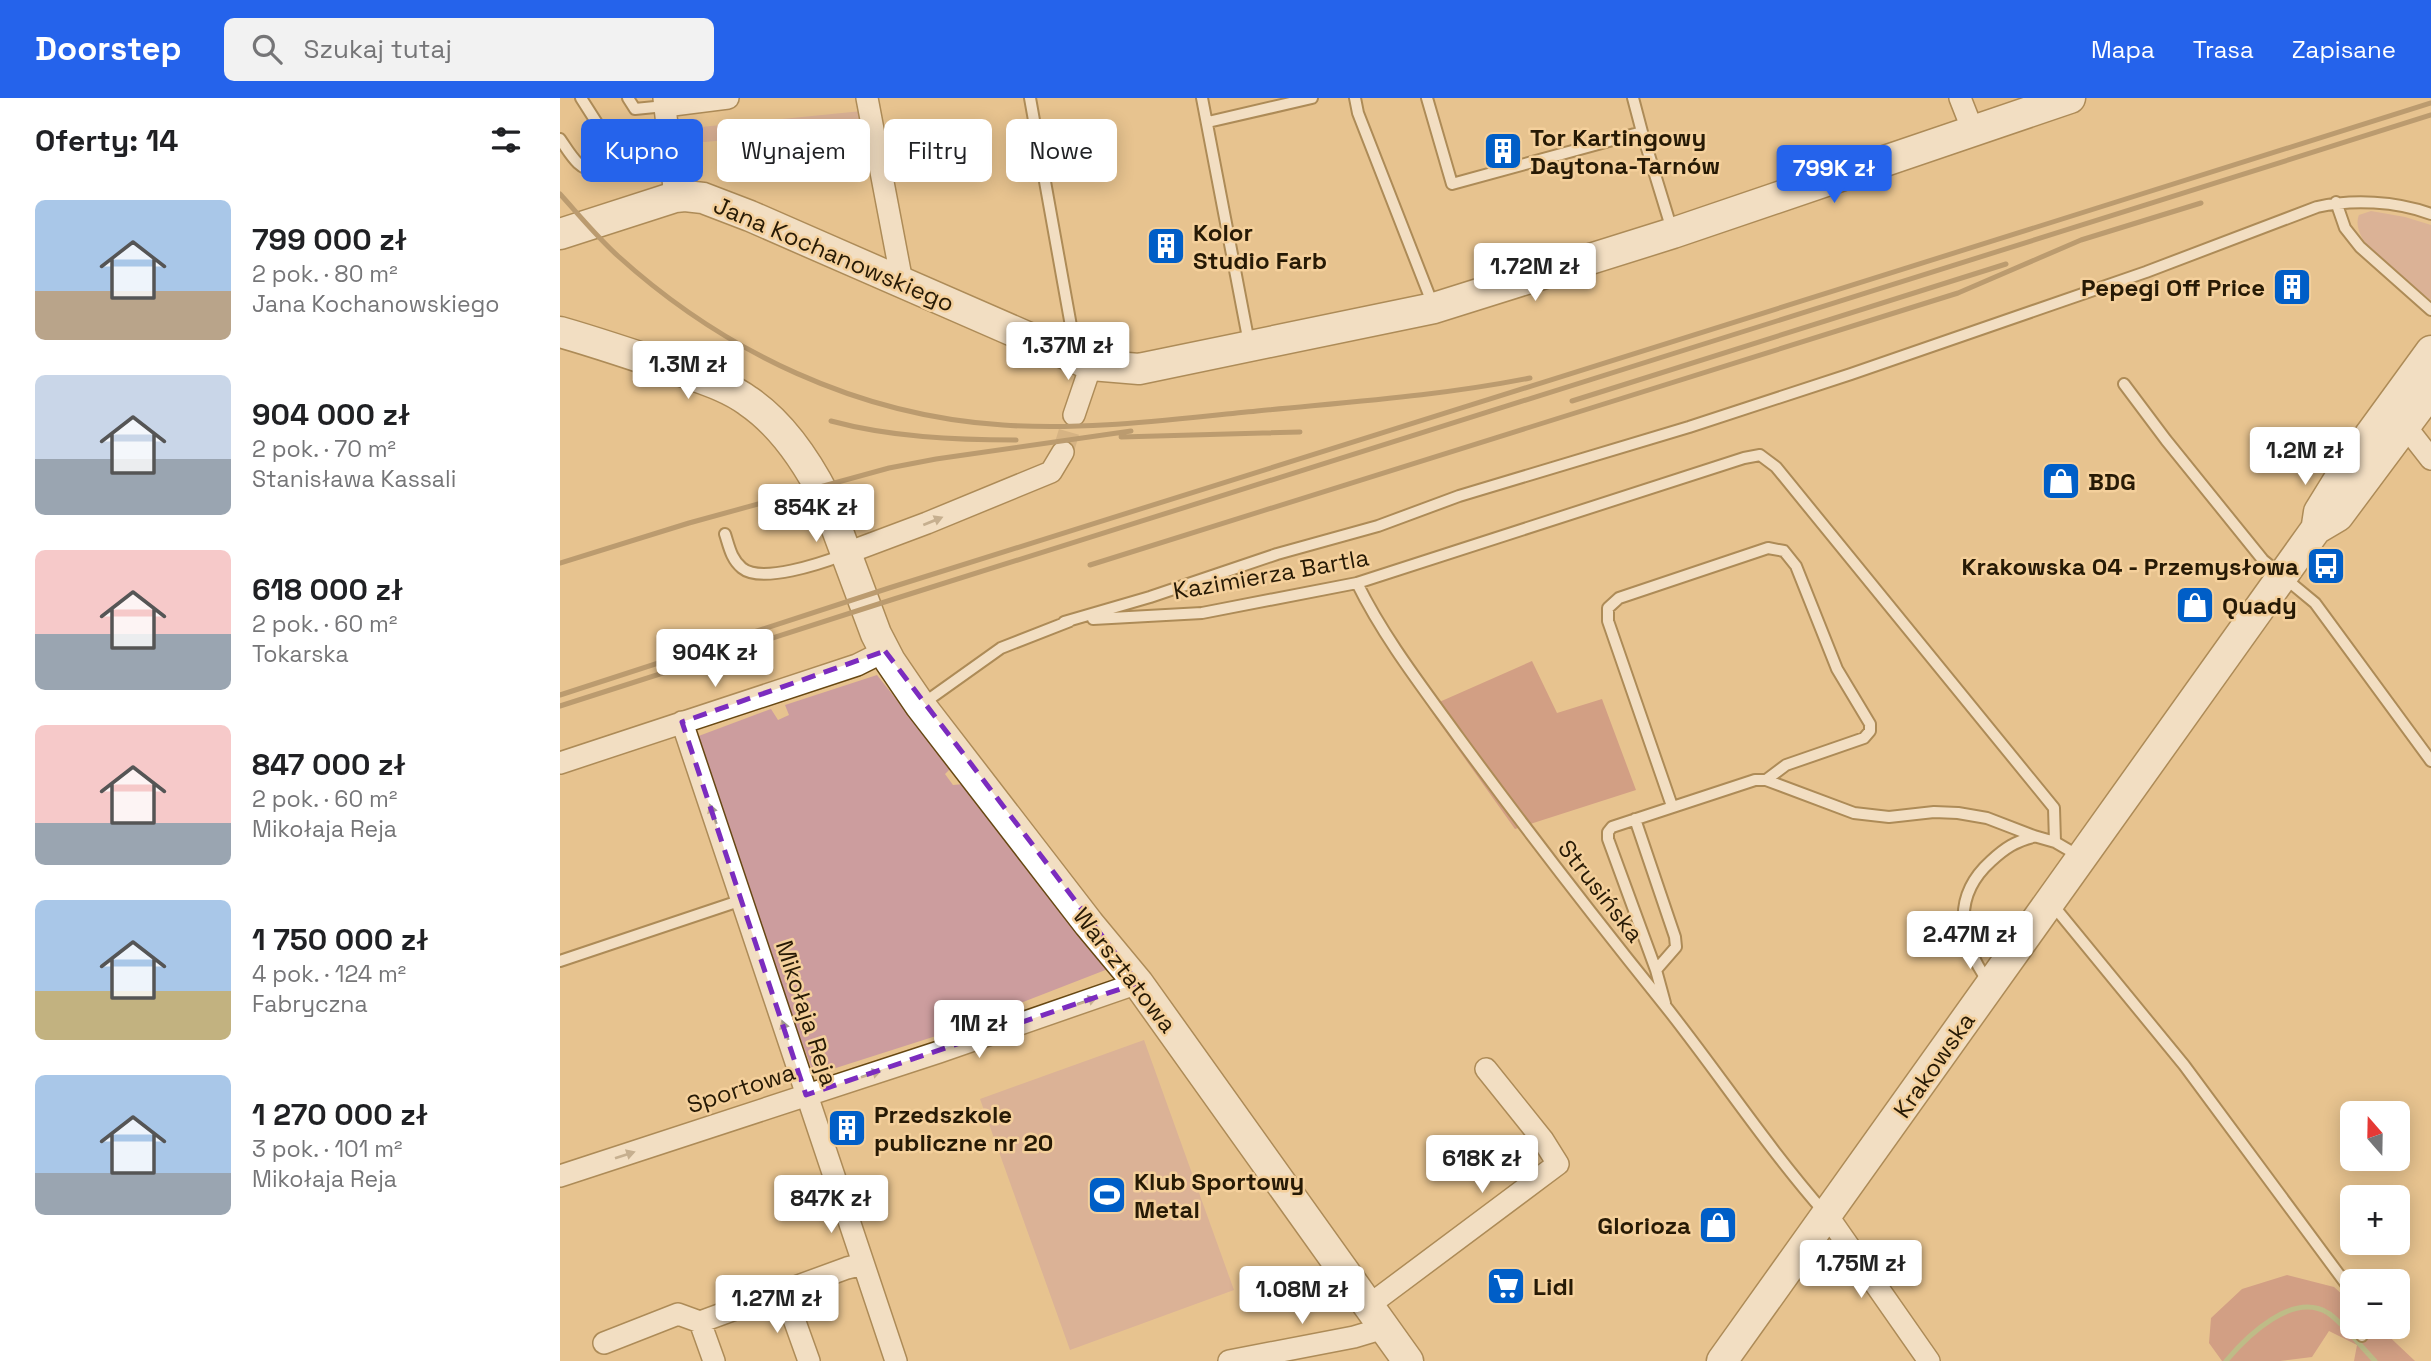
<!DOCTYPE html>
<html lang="pl">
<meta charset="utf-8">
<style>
:root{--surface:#fff;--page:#f2f2f2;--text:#202124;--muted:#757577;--accent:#2563eb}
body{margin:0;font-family:"Space Grotesk",sans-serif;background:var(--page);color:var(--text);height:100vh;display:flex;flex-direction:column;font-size:26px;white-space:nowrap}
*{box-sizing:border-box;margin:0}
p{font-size:23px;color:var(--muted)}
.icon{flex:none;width:38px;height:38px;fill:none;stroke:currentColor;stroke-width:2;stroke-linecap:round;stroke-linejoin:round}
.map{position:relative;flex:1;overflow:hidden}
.side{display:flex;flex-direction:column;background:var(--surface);width:560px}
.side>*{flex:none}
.banner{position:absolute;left:21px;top:21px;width:665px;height:63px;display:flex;gap:14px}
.needle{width:46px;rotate:340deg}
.fabs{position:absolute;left:1780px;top:1003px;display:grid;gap:14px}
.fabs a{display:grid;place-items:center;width:70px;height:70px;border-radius:10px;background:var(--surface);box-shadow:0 4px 18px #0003;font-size:35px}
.price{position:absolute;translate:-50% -60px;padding:0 16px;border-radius:7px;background:#fff;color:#222;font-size:23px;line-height:46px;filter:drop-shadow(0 2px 4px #0008)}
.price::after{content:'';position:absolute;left:50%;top:42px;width:21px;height:16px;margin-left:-10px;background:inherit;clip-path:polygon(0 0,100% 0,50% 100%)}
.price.selected{background:var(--accent);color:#fff}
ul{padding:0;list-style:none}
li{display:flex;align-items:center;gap:21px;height:175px;padding:0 35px}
li span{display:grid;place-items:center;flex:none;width:196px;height:140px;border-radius:10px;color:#555}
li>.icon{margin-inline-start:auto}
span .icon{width:84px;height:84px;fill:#fffc;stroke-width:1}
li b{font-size:30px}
h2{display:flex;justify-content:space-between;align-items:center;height:84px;padding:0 35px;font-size:30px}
.pill{padding:0 24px;border-radius:10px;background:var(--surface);box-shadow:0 4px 18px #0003;font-size:24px;line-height:63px}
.pill.selected{background:var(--accent);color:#fff}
header{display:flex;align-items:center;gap:42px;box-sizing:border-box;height:98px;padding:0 35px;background:var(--accent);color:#fff}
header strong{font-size:33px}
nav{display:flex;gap:38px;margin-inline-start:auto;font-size:24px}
.search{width:490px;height:63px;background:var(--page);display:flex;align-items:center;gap:18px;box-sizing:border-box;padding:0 24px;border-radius:10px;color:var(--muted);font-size:26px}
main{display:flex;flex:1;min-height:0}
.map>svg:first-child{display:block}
</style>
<header>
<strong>Doorstep</strong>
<div class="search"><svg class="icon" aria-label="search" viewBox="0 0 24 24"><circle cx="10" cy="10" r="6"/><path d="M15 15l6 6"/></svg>Szukaj tutaj</div>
<nav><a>Mapa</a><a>Trasa</a><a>Zapisane</a></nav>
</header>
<main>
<section class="side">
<h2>Oferty: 14<svg class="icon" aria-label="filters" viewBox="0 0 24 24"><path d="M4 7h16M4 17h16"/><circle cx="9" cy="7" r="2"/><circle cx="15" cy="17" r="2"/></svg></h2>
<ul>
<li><span style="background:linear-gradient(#a9c7e8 65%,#b9a48a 0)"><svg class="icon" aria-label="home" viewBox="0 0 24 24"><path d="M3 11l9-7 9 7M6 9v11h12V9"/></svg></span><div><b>799 000 zł</b><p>2 pok. · 80 m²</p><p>Jana Kochanowskiego</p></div></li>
<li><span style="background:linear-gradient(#c9d6e8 60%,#9aa5b1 0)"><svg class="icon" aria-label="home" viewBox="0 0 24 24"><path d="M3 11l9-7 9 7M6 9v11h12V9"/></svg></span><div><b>904 000 zł</b><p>2 pok. · 70 m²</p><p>Stanisława Kassali</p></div></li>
<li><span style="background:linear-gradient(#f6c9c9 60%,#9aa5b1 0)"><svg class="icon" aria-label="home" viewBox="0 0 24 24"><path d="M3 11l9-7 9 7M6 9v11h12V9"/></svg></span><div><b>618 000 zł</b><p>2 pok. · 60 m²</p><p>Tokarska</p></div></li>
<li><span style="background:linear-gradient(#f6c9c9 70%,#9aa5b1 0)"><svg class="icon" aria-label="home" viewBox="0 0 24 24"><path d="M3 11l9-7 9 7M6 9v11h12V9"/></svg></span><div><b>847 000 zł</b><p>2 pok. · 60 m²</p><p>Mikołaja Reja</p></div></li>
<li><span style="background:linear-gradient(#a9c7e8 65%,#c2b280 0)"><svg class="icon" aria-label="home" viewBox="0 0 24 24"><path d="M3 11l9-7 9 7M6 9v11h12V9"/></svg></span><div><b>1 750 000 zł</b><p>4 pok. · 124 m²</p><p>Fabryczna</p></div></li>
<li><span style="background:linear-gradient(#a9c7e8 70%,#9aa5b1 0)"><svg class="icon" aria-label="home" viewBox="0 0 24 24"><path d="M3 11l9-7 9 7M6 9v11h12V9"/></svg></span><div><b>1 270 000 zł</b><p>3 pok. · 101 m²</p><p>Mikołaja Reja</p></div></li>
</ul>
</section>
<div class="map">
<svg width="1871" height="1263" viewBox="0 0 1871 1263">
<rect width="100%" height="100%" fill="#e7c38f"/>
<path fill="#cc9d9e" d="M302 13 312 25 254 35 120 46 118 28C125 21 129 19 139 22L141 29Z
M1811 113 1845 119 1871 127V202C1851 187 1787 146 1799 117Z
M317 577 391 670 385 676 393 687 404 686 548 871 376 938 254 977 204 841 136 639 211 611 218 622 229 617 225 607Z
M584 942 674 1192 510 1252 420 1001Z"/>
<path fill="#b97376" d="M972 563 997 615 1042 601 1076 692 955 731 868 609Z
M1727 1177 1774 1189 1792 1205V1228L1819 1229 1855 1263H1794L1797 1247 1769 1233 1752 1259 1720 1263H1662L1649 1245 1651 1220 1682 1191Z"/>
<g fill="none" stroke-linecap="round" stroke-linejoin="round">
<path stroke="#8cb47d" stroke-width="5" d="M1666 1263C1687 1238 1733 1193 1768 1215 1780 1222 1804 1252 1815 1263"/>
<path stroke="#c1a173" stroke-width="21" stroke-dasharray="21 10" stroke-linecap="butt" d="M503 354 514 317"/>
<g stroke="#674813" stroke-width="14">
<path id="lane" d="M21 0 63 66
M68 0 75 11 105 8
M470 0 511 228 503 251
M642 0 689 245
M795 0 798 15 873 207
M867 0 892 86 1082 34 1112 132
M1073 0 1082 34
M648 24 752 0
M0 41C11 57 18 72 38 74L109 57
M1776 104 1785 130 1800 149 1871 212
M1564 286 1606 342 1703 462 1755 505 1871 663
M165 436C169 448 171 461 182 470 201 486 262 465 283 457
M797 485C824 540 863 590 899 640 965 730 1033 818 1103 905 1158 974 1206 1048 1265 1115
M533 521 642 515 797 485 1184 360 1200 357 1216 369 1494 710 1495 744
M504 524 590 499 717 456 818 428 899 398 1129 329 1291 276 1586 174 1757 109C1792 101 1836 103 1871 116
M361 607 441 550 510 523
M1112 708 1048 523V510L1059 500 1208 450 1224 453 1236 468 1277 571 1310 626V633L1304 640 1226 667 1206 682
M1075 721 1115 839 1116 849 1096 872
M1492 806 1624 967 1792 1194
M0 863 182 802
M1429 885C1400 844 1390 800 1431 763 1445 750 1456 743 1473 739
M1105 905 1096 872 1048 741V734L1052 729 1195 682H1206L1294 715 1329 719 1374 714 1398 715 1427 720 1474 738 1495 744 1519 758
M1802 1238 1808 1228"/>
</g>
<g stroke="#674813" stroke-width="24">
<path id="street" d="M104 0 115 99
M307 0 342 184
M1400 0 1413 33
M105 8 168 0
M514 317 531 267
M1835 321 1846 329 1871 361
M287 455 367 425 491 374 503 354
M122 624 336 1263
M0 665 297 567 325 553
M0 1078 379 954 578 885
M1267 1117 1369 1263
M221 1194 230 1210 249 1263
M808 1208 998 1066 983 1042 926 971
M140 1224 287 1170 303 1166
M44 1245 118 1216 140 1224 154 1263
M669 1263 794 1239 824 1230"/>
</g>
<g stroke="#674813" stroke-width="33">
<path id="secondary" d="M0 136 115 99 125 98 143 100 190 118 531 267 579 271 874 210 1113 135 1510 0
M0 234C42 246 83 260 124 274 146 282 169 289 188 303 222 326 246 362 265 399L316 536 330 563 360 607 529 826 578 885 848 1263
M1757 427 1759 414 1788 367 1871 253
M1162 1263 1756 431 1778 418 1871 293"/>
</g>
<use href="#lane" stroke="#fff" stroke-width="10"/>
<use href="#street" stroke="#fff" stroke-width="21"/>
<use href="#secondary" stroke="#fff" stroke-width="30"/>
<path stroke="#856c48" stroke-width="5" d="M0 96C19 117 37 139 58 158 164 254 299 318 443 327 527 333 613 321 697 313 788 304 880 298 970 280
M1012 303 1446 166
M271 323C330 339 395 342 456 342
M561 339 740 334
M0 465 129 425 329 370 376 361 571 333
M530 467 1398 195 1521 142 1641 105
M0 597 329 490 1871 5
M0 608 334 501 1871 17"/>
</g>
<defs><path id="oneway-solid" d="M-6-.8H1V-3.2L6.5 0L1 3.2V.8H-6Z" transform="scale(1.75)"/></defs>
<g fill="#9e988e">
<use href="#oneway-solid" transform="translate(373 423) rotate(-22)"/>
<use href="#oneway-solid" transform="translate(153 716) rotate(-109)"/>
<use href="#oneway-solid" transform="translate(527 903) rotate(-19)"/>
<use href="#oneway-solid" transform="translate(225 932) rotate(-108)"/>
<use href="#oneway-solid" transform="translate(311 976) rotate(-18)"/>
<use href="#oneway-solid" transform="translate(65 1057) rotate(-18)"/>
</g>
<path d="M0 0H1871V1263H0ZM325 553 578 885 246 997 122 624Z" fill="#e7c38f" fill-opacity=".55" fill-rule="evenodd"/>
<path fill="none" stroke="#7b2cbf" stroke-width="5" stroke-dasharray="14 9" stroke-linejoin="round" d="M325 553 578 885 246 997 122 624Z"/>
<defs>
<g id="building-square" transform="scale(2.0125)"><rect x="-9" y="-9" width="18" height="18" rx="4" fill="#005ec7" stroke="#f4d09c"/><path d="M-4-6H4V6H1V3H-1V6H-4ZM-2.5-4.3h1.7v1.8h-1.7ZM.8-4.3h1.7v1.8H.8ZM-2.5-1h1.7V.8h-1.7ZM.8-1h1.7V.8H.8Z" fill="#fff"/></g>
<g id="shop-square" transform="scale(2.0125)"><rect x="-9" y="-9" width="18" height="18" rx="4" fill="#005ec7" stroke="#f4d09c"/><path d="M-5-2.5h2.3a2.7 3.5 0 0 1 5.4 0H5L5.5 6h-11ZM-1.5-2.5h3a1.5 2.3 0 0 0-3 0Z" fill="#fff"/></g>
<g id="bus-square" transform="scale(2.0125)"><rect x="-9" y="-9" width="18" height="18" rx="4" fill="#005ec7" stroke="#f4d09c"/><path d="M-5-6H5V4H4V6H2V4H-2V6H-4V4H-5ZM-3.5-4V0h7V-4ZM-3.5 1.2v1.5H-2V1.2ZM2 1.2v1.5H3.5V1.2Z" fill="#fff"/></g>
<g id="stadium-square" transform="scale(2.0125)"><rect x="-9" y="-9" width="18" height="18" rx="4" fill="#005ec7" stroke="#f4d09c"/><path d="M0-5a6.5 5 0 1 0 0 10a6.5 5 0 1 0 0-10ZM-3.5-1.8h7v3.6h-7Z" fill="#fff"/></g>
<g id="supermarket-square" transform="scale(2.0125)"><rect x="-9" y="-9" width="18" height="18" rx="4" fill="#005ec7" stroke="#f4d09c"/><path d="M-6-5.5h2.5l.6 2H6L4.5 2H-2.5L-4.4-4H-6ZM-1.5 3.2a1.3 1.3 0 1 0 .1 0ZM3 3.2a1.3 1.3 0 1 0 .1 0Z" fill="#fff"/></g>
</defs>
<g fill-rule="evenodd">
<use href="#building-square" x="943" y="53"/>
<use href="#building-square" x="606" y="148"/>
<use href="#building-square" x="1732" y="189"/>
<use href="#shop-square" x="1501" y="383"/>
<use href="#bus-square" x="1766" y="468"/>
<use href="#shop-square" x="1635" y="507"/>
<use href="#building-square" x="287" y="1030"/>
<use href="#stadium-square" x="547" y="1097"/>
<use href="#shop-square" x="1158" y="1127"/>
<use href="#supermarket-square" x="946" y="1188"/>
</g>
<g text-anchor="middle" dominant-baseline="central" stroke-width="5" stroke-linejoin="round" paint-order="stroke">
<g font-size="24" font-weight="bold" fill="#271a05" stroke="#f4d09c" text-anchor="start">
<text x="970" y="39">Tor Kartingowy<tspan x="970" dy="28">Daytona-Tarnów</tspan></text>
<text x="633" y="134">Kolor<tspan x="633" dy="28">Studio Farb</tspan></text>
<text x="1705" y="189" text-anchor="end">Pepegi Off Price</text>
<text x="1528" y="383">BDG</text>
<text x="1739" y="468" text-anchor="end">Krakowska 04 - Przemysłowa</text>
<text x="1662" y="507">Quady</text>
<text x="314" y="1016">Przedszkole<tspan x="314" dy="28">publiczne nr 20</tspan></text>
<text x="574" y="1083">Klub Sportowy<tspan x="574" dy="28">Metal</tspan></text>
<text x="1131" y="1127" text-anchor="end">Glorioza</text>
<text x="973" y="1188">Lidl</text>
</g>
<g font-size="24" fill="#271a05" stroke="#f4d09c">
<text transform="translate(274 156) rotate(23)">Jana Kochanowskiego</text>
<text transform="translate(711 476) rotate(-10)">Kazimierza Bartla</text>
<text transform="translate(1041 793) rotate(52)">Strusińska</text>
<text transform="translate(565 872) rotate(52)">Warsztatowa</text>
<text transform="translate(247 915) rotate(72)">Mikołaja Reja</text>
<text transform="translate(1374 967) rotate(-55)">Krakowska</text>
<text transform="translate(181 990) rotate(-18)">Sportowa</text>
</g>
</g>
</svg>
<div class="fabs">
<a><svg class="needle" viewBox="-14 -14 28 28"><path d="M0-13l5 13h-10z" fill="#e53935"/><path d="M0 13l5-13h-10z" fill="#757577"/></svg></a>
<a>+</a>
<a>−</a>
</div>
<b class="price selected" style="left:1274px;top:107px">799K zł</b>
<b class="price" style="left:975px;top:205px">1.72M zł</b>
<b class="price" style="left:508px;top:284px">1.37M zł</b>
<b class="price" style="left:128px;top:303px">1.3M zł</b>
<b class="price" style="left:1745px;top:389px">1.2M zł</b>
<b class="price" style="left:256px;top:446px">854K zł</b>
<b class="price" style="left:155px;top:591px">904K zł</b>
<b class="price" style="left:1410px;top:873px">2.47M zł</b>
<b class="price" style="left:419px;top:962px">1M zł</b>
<b class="price" style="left:922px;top:1097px">618K zł</b>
<b class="price" style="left:271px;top:1137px">847K zł</b>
<b class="price" style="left:1301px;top:1202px">1.75M zł</b>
<b class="price" style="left:742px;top:1228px">1.08M zł</b>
<b class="price" style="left:217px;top:1237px">1.27M zł</b>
<div class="banner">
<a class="pill selected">Kupno</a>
<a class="pill">Wynajem</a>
<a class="pill">Filtry</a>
<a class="pill">Nowe</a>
</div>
</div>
</main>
